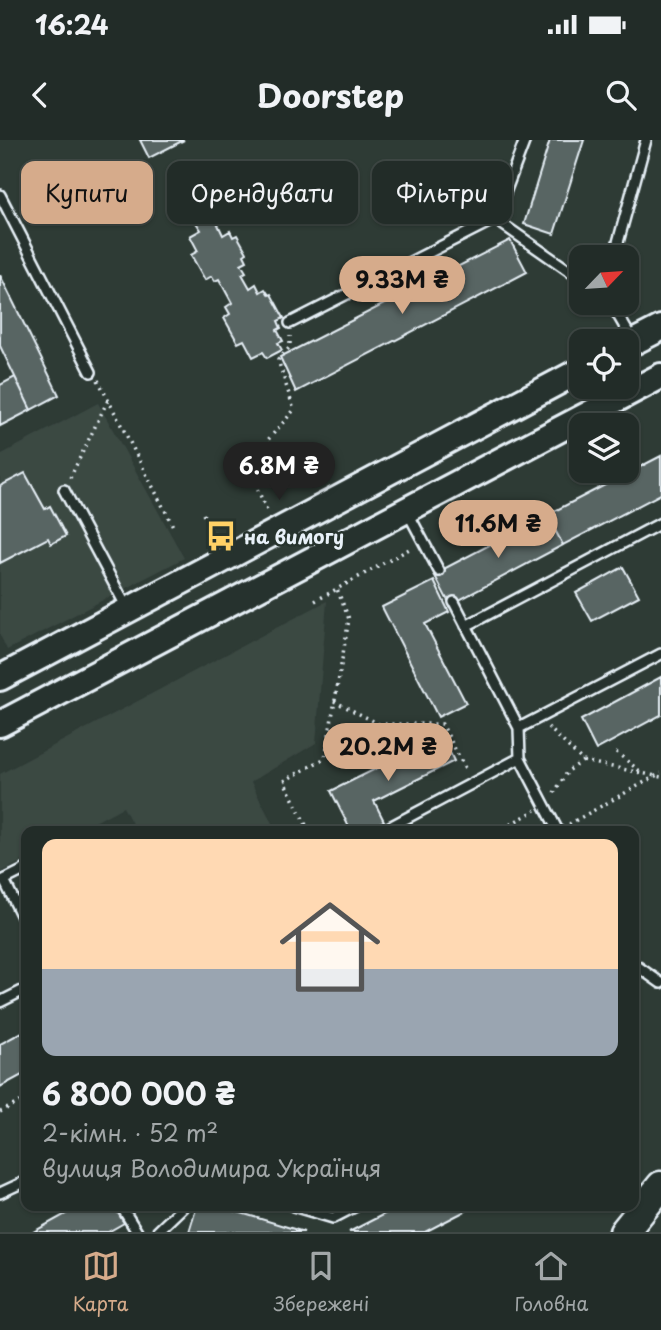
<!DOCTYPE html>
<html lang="uk">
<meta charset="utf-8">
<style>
:root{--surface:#222c28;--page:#2a3430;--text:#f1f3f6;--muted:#a2a7a8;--line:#3f4845;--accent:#d6ab8b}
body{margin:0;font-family:"Playpen Sans",sans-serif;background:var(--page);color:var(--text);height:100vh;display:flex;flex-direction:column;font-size:26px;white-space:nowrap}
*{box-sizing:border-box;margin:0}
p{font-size:23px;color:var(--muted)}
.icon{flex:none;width:38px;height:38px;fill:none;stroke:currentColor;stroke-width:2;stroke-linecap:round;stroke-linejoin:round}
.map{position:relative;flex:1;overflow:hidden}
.side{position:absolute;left:21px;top:686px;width:618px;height:385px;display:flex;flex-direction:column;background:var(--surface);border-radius:14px;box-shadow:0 2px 5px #0004,0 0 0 2px var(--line)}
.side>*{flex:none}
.hud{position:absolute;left:21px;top:21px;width:620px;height:63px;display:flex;gap:14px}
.needle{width:46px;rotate:65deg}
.buttons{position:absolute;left:569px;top:105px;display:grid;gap:14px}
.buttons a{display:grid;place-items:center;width:70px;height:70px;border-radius:14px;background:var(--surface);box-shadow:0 2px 5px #0004,0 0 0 2px var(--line);font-size:35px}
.price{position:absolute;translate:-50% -60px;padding:0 16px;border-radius:24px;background:var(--accent);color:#111;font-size:23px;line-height:46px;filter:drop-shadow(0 2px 4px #0008)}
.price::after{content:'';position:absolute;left:50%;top:42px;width:21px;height:16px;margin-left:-10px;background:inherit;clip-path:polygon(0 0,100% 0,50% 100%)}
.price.current{background:#222;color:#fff}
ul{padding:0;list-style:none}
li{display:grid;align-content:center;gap:14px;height:371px;padding:0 21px}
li+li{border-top:2px solid var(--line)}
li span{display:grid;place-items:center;height:217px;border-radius:14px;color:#555}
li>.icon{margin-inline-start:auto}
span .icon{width:126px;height:126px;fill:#fffc;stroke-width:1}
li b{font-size:30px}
.pill{padding:0 24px;border-radius:14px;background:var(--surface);box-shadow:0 2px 5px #0004,0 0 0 2px var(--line);font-size:24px;line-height:63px}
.pill.current{background:var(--accent);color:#111}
.status{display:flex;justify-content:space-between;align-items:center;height:49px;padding:0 35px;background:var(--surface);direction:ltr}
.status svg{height:19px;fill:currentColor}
header{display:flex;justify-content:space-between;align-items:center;height:91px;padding:0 21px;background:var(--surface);font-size:32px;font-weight:700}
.dock{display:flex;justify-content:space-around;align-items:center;height:98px;border-top:2px solid var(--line);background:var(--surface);font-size:19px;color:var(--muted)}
.dock a{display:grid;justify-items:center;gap:4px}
.dock .current{color:var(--accent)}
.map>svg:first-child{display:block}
</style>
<div class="status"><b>16:24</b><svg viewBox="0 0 49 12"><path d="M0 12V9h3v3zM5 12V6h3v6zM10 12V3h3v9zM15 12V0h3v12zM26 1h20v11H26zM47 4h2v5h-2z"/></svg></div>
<header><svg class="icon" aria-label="back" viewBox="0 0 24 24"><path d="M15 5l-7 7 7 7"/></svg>Doorstep<svg class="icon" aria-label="search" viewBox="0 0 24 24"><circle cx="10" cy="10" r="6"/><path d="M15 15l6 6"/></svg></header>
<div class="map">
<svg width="661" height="1092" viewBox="0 0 661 1092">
<rect width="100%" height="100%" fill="#2e3b35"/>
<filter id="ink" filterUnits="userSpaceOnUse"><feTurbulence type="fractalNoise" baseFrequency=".0143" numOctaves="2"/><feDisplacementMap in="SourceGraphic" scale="14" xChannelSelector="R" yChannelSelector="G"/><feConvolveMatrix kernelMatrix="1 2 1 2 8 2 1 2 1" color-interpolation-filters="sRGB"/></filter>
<g filter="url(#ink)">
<path fill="#3b4843" d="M98 263 184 418 7 510 0 495V315Z
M327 461 316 603 251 642 276 691H136L123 667 78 691H26V719L0 733V634Z"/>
<path fill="#596563" stroke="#e8f1f8" stroke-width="2" d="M140 0H184L149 18Z
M550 0H584L554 94 524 84Z
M214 76 223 95 230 91 233 97 237 95 247 113 244 115 247 121 241 124 246 132 242 134 250 148 256 144 260 152 265 149 269 155 271 154 284 178 278 181 281 188 277 190 283 201 278 203 282 210 267 218 263 212 253 217 244 200 238 203 224 178 230 174 226 167 232 163 219 139 215 141 212 136 205 140 191 115 198 111 190 96 201 90 195 81Z
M510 100 527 132 296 252 280 217Z
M0 135 59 255 31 270 0 206Z
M15 237 31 270 0 286V245Z
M661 316V354L563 405 547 375Z
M25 333 45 369 50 366 66 396 51 404 48 398 0 423V346Z
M547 375 563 405 450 465 434 434Z
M623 427 639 456 592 481 576 453Z
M434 441 449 472 425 484 466 563 438 577 382 467Z
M661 537V575L596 610 581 580Z
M442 596 454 621 374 661 384 681 363 691H351L331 651Z
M26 890V933L0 947V904Z
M80 1066H114L124 1083 108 1092H33Z
M197 1066H218L304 1092H189Z
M400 1066H475L425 1092H349Z"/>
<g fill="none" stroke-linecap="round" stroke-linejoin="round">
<g stroke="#e8f1f8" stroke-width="14">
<path id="lane" d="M0 55 91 232
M495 79 525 0
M614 117 646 0
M611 163 633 201
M290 183 495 79 581 139
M64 350 128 470
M408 373 439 431
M454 462 519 588
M466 486 661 383
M520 618 558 691
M386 689 520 618 519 588 661 514
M4 740 26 785
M2 741 26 729
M634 824 661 843
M0 862 26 849
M0 1053 26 1041
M121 1066 137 1092
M293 1066 333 1078 356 1066
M157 1092 184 1066"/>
</g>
<g stroke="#e8f1f8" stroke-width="30">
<path id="secondary" d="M626 206 661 188
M0 538 581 230
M0 584 661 236"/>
</g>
<g stroke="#e8f1f8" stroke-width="33">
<path id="primary" d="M624 1092 661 1046"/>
</g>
<path stroke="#e8f1f8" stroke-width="3.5" stroke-dasharray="2 5" stroke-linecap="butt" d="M98 240 174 388
M70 338 108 260
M267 370 255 344 260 309 294 270 278 220 290 207V196
M203 374 217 399
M315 461 413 407
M334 561 379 584H442L467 632
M548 587 583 621 661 637
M616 612 641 632
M554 653 568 631 583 621
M569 684 661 633
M309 691 284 641 325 618 349 479 337 449
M498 691 536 670
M0 972 26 959"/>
<use href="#lane" stroke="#26332d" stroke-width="9"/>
<use href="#secondary" stroke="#26332d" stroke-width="24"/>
<use href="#primary" stroke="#26332d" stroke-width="28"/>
</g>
</g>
<defs>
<g id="bus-bare" transform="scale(2.415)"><path d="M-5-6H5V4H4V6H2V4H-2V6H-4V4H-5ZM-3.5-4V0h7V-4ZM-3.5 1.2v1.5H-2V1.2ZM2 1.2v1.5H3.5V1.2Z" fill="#ffd166" stroke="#26332d" stroke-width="2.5" paint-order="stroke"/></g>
</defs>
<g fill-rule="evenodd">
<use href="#bus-bare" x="221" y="396"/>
</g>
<g text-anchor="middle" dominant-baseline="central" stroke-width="5" stroke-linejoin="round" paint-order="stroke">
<g font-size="19" font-weight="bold" fill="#e8f1f8" stroke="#26332d" text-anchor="start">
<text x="244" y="396">на вимогу</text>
</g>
</g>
</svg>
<div class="buttons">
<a><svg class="needle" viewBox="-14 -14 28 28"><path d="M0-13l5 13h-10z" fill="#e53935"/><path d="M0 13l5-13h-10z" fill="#a2a7a8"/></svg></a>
<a><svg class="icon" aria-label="locate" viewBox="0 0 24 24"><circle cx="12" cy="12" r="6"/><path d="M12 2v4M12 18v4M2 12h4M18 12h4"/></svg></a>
<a><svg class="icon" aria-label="layers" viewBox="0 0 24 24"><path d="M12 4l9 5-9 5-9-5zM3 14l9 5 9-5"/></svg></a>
</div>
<b class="price" style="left:402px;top:176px">9.33M ₴</b>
<b class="price current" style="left:279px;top:362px">6.8M ₴</b>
<b class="price" style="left:498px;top:420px">11.6M ₴</b>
<b class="price" style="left:388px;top:643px">20.2M ₴</b>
<div class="hud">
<a class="pill current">Купити</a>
<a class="pill">Орендувати</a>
<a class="pill">Фільтри</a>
</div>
<section class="side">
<ul>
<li><span style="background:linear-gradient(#ffd9b3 60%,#9aa5b1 0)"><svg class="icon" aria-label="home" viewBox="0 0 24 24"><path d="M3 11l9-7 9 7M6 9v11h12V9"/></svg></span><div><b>6 800 000 ₴</b><p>2-кімн. · 52 m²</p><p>вулиця Володимира Українця</p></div></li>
</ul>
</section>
</div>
<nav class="dock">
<a class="current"><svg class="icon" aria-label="map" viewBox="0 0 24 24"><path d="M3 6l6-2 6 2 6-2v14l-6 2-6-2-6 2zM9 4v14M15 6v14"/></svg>Карта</a>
<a><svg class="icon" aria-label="saved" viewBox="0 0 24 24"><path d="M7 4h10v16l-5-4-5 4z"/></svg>Збережені</a>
<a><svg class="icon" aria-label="home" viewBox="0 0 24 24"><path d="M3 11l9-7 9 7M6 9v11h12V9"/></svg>Головна</a>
</nav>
